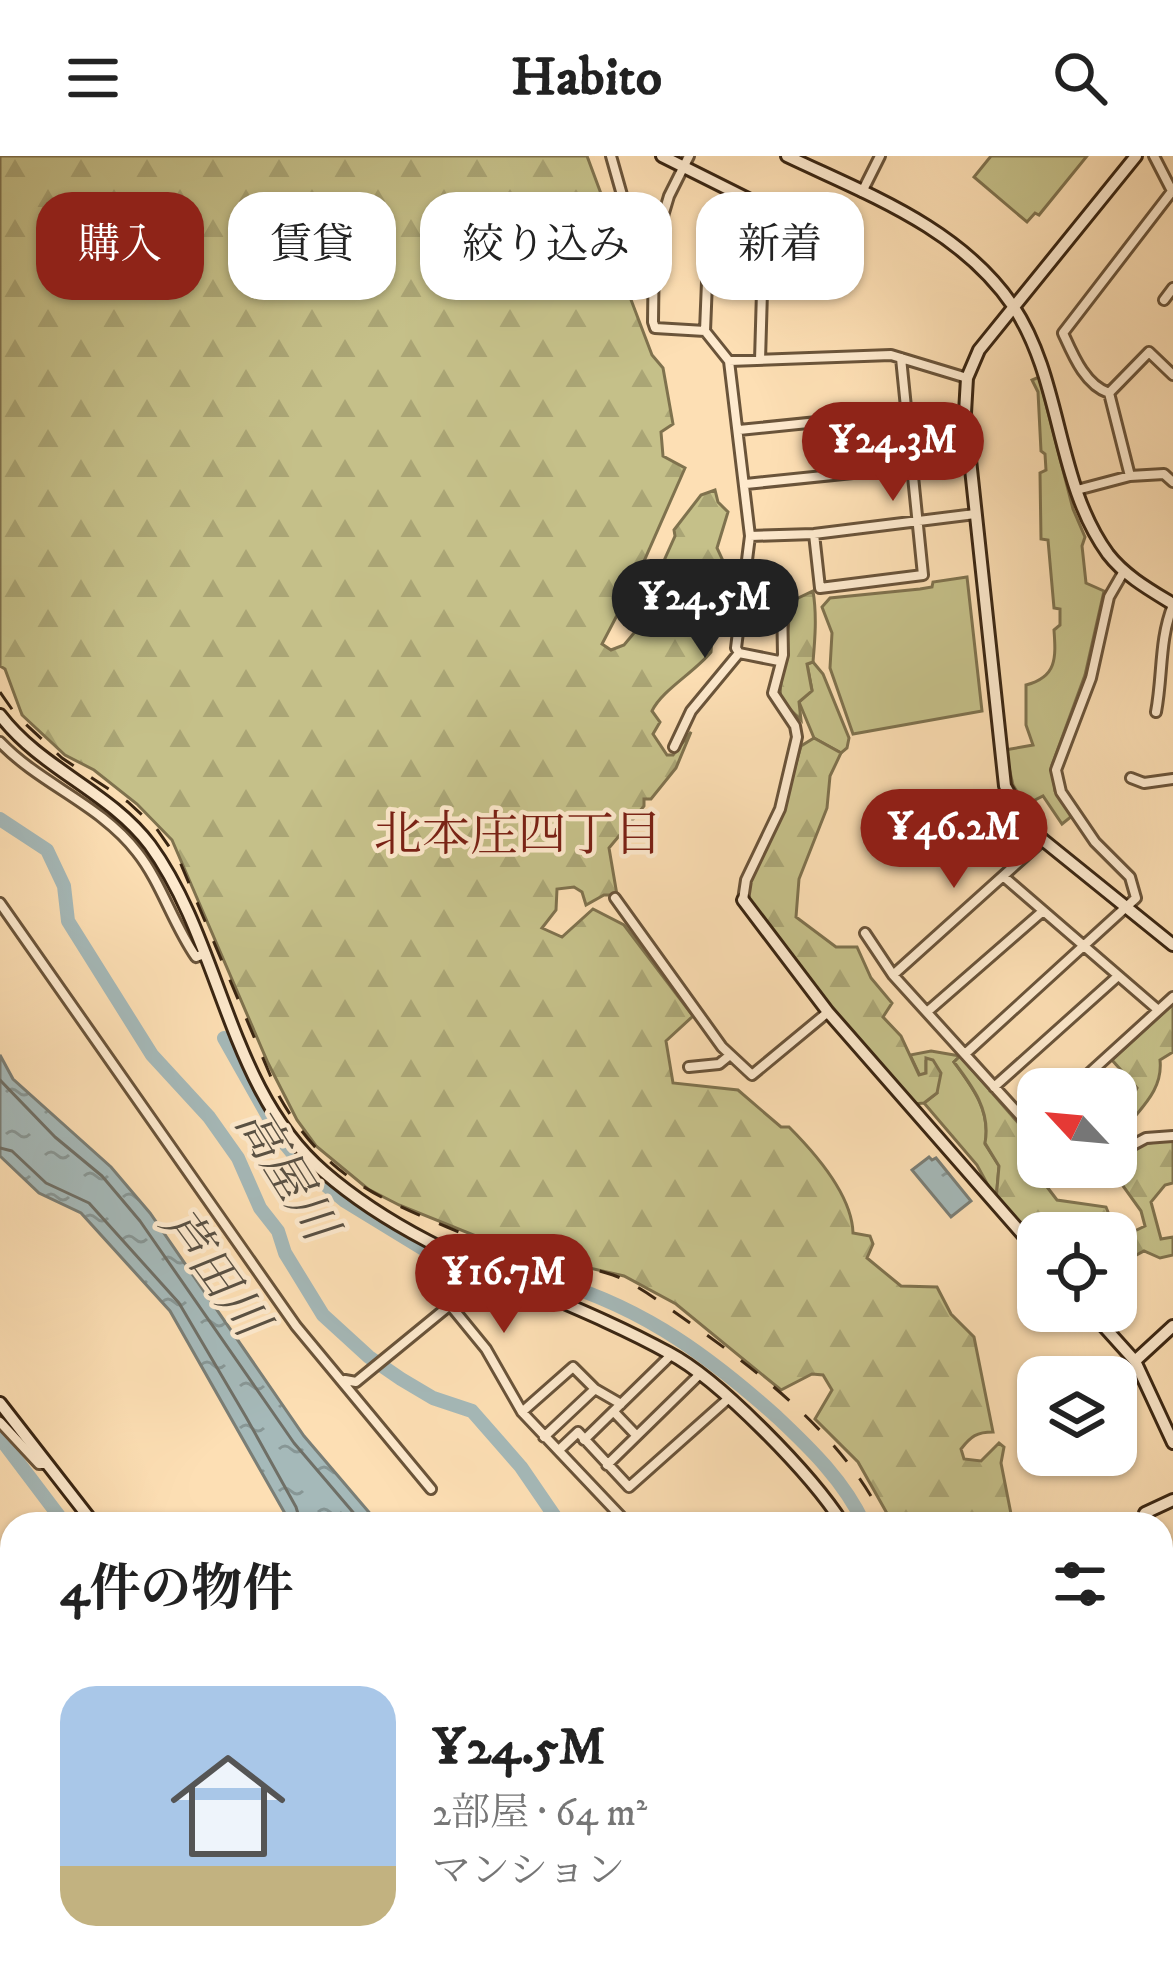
<!DOCTYPE html>
<html lang="ja">
<meta charset="utf-8">
<style>
:root{--surface:#fff;--page:#f6f6f6;--text:#222;--muted:#767676;--line:#e0e0e0;--accent:#8f2418}
body{margin:0;font-family:"IM FELL DW Pica","Noto Serif JP",serif;background:var(--page);color:var(--text);height:100vh;display:flex;flex-direction:column;font-size:45px;white-space:nowrap}
*{box-sizing:border-box;margin:0}
p{font-size:39px;color:var(--muted)}
.icon{flex:none;width:66px;height:66px;fill:none;stroke:currentColor;stroke-width:2;stroke-linecap:round;stroke-linejoin:round}
.map{position:relative;flex:1;overflow:hidden}
.side{position:absolute;left:0px;top:1356px;width:1173px;height:471px;display:flex;flex-direction:column;background:var(--surface);border-radius:36px 36px 0 0;box-shadow:0 3px 9px #0004}
.side>*{flex:none}
.hud{position:absolute;left:36px;top:36px;width:1101px;height:108px;display:flex;gap:24px}
.needle{width:78px;rotate:296deg}
.buttons{position:absolute;left:1017px;top:912px;display:grid;gap:24px}
.buttons a{display:grid;place-items:center;width:120px;height:120px;border-radius:24px;background:var(--surface);box-shadow:0 3px 9px #0004;font-size:60px}
.price{position:absolute;translate:-50% -102px;padding:0 27px;border-radius:42px;background:var(--accent);color:#fff;font-size:39px;line-height:78px;filter:drop-shadow(0 3px 6px #0008)}
.price::after{content:'';position:absolute;left:50%;top:72px;width:36px;height:27px;margin-left:-18px;background:inherit;clip-path:polygon(0 0,100% 0,50% 100%)}
.price.active{background:#222;color:#fff}
ul{padding:0;list-style:none}
li{display:flex;align-items:center;gap:36px;height:300px;padding:0 60px}
li+li{border-top:3px solid var(--line)}
li span{display:grid;place-items:center;flex:none;width:336px;height:240px;border-radius:36px;color:#555}
li>.icon{margin-inline-start:auto}
span .icon{width:144px;height:144px;fill:#fffc;stroke-width:1}
li b{font-size:51px}
h2{display:flex;justify-content:space-between;align-items:center;height:144px;padding:0 60px;font-size:51px}
.pill{padding:0 42px;border-radius:36px;background:var(--surface);box-shadow:0 3px 9px #0004;font-size:42px;line-height:108px}
.pill.active{background:var(--accent);color:#fff}
header{display:flex;justify-content:space-between;align-items:center;height:156px;padding:0 60px;background:var(--surface);font-size:54px;font-weight:700}
.map>svg:first-child{display:block}
</style>
<header><svg class="icon" aria-label="menu" viewBox="0 0 24 24"><path d="M4 6h16M4 12h16M4 18h16"/></svg>Habito<svg class="icon" aria-label="search" viewBox="0 0 24 24"><circle cx="10" cy="10" r="6"/><path d="M15 15l6 6"/></svg></header>
<div class="map">
<svg width="1173" height="1826" viewBox="0 0 1173 1826">
<defs>
<pattern id="forest-firs" width="22" height="20" patternUnits="userSpaceOnUse" patternTransform="scale(3)"><rect width="22" height="20" fill="#c5c089"/><path d="M5 1l3.5 6h-7zM16 11l3.5 6h-7z" fill="#aaa575"/></pattern>
<pattern id="water-ripples" width="26" height="14" patternUnits="userSpaceOnUse" patternTransform="scale(3)"><rect width="26" height="14" fill="#a5b9b9"/><path d="M2 4q2-2 4 0t4 0M15 11q2-2 4 0t4 0" fill="none" stroke="#879695"/></pattern>
</defs>
<rect width="100%" height="100%" fill="#fddfb4"/>
<filter id="stains"><feTurbulence type="fractalNoise" baseFrequency=".00167" numOctaves="4"/><feColorMatrix values="0 0 0 0 .2 0 0 0 0 .09 0 0 0 0 .02 0 0 0 .5 -.17"/></filter>
<radialGradient id="worn" r=".72"><stop offset=".6" stop-color="#630" stop-opacity="0"/><stop offset="1" stop-color="#630" stop-opacity=".3"/></radialGradient>
<path fill="#c5c089" stroke="#7f724e" stroke-width="3" d="M991 0H1087L1039 59 1035 57 1027 66 974 21Z
M1039 221 1073 353 1085 381 1082 390 1086 427 1104 435 1085 519 1052 609 1055 635 1072 660 1062 668 1043 640 1025 649 1013 629 1005 594 1033 589 1026 569V529C1057 521 1056 502 1054 474L1060 469V453L1054 452 1048 384 1041 383 1040 317 1046 314 1045 298 1041 295 1038 236 1032 224Z
M967 421 982 555 853 578 830 512 832 477 822 451 830 442 920 433 932 431 933 426Z
M813 506 823 518 849 582 847 592 841 597 814 582 799 546 812 534 807 508Z
M931 895 960 900 954 906C973 932 991 955 985 988L999 1010 996 1044 977 1009 924 947 937 937 926 904V918L920 920 910 899Z"/>
<path fill="url(#forest-firs)" stroke="#7f724e" stroke-width="3" d="M0 0H587L603 43 596 71 622 120 652 199 663 212 673 268 661 276 663 300 685 312 637 421 602 488 611 494 624 489 644 465 641 456 675 380 674 374 701 339 715 334 718 346 728 356 717 392 736 433 712 481 711 496C695 516 662 534 652 555L660 566 653 578 667 599H673L691 576 676 612 651 643H644V650L609 692 617 739H604L586 749 582 736 574 731 557 733 556 754 542 772 562 781 593 753 624 769 693 860 666 885 673 927 738 934 781 971H789C815 997 852 1039 853 1077L870 1080 873 1088 867 1102 901 1130 937 1131 951 1158 974 1181 993 1276C977 1276 971 1280 961 1293L964 1303 981 1305 999 1287 1004 1291 1001 1307 1013 1368H893L858 1306 815 1263 832 1234 823 1219 812 1218 781 1234 676 1148 624 1120 508 1093 399 1049 368 1033 316 990 297 964 268 907 172 684 137 648 94 614 65 599 22 559 5 513 0 510Z
M813 435C817 459 815 483 813 506L807 508 812 535 799 546 801 564C795 558 785 550 781 542 777 533 790 462 792 445Z
M814 582 841 597 830 620 827 652 799 723 796 761 836 791H857L871 822 892 847 883 861 901 880 919 919 926 917V902L933 904 941 917 937 937 924 947 914 948 830 855 746 744 748 723 783 653 801 590Z
M1173 848V896L1160 904C1163 932 1144 949 1128 969L1126 953 1137 932 1112 904Z
M960 900 1026 976 1041 1023 1057 1044 1106 1051 1112 1066 1104 1070 1080 1062 1064 1077H1038V1086L996 1044 999 1010 985 987C991 955 973 931 954 906Z
M1173 983V1027L1165 1029 1151 1046 1161 1083 1173 1081V1099L1160 1102 1144 1095 1116 1110V1084L1145 1070 1141 1055 1123 1030 1127 1009 1122 1003 1144 988Z"/>
<path fill="url(#water-ripples)" stroke="#7a7e76" stroke-width="3" d="M0 899 13 923 111 1011 150 1057 304 1280 379 1368H291L170 1155 81 1057 39 1037 0 1000Z
M929 1001 932 1004 936 1002 971 1045 951 1061 912 1014Z
M712 1815H1030L1046 1826H732Z"/>
<g fill="none" stroke-linecap="round" stroke-linejoin="round">
<path stroke="#6f6f66" stroke-width="3" d="M0 924 55 981 102 1020 140 1065 294 1287 363 1368
M0 992 12 995 46 1027 89 1047 179 1147 246 1261 296 1351 301 1368"/>
<path stroke="#7a7e76" stroke-width="3" d="M1161 1771H1173"/>
<path stroke="#a5b9b9" stroke-width="14" d="M0 663 47 694 64 730 68 765 152 899 209 961 238 1002 260 1052 278 1075 285 1097 323 1159 369 1201 401 1223 433 1242 472 1255 521 1311 560 1368
M224 882 281 983 304 1011 345 1045 448 1108
M532 1119C633 1145 701 1193 777 1261 810 1292 845 1326 864 1368
M0 1282 65 1368
M0 1410 12 1415
M1161 1770 1173 1769
M410 1815 416 1826
M463 1815 475 1826"/>
<g stroke="#6a543a" stroke-width="14">
<path id="street" d="M611 0 637 92 653 95
M689 0 669 40 654 90 653 166 655 172 705 175 729 205 750 380 745 420 782 444 783 499 773 537 795 570 797 581 780 653 746 724 743 744
M1154 0 1172 35
M862 36 880 0
M1164 144 1173 132
M705 175 708 101 733 36
M760 204 763 101 780 59
M729 205 891 199 967 222
M1109 237C1085 229 1073 199 1063 177L1173 34
M739 274 906 257
M1130 320 1109 237 1149 196 1173 219
M746 328 911 311
M1077 334 1130 320 1164 318 1173 326
M814 378 820 432 923 419 901 202
M750 380 814 378 975 358
M739 497 736 492 745 420
M1156 556C1163 519 1159 484 1173 449
M0 586C41 629 100 648 137 696 161 726 173 768 196 801L204 798
M674 591 691 555 739 497 779 505
M1131 622 1144 627 1173 623
M1003 720 1157 853
M615 742 722 891 752 919 828 856
M0 747 296 1170 431 1333
M865 777 893 819 1038 979
M893 819 1043 684
M927 856 1043 755
M965 898 1136 742 1130 721 1095 686 1061 636 1056 614 1091 522 1109 441 1124 415
M689 911 719 908 730 899
M994 931 1118 820
M1072 933 1173 841
M1116 998 1146 982 1173 980
M1068 1011 1081 1021 1101 1011
M450 1149 486 1193 522 1256 628 1368
M345 1224 356 1226 450 1149 475 1109
M522 1256 573 1211 595 1233
M615 1257 636 1279
M0 1266 39 1308H46
M544 1281 595 1233 621 1248
M584 1284 671 1199
M559 1294 578 1276 629 1331 729 1242
M607 1309 700 1218
M0 1403 12 1408
M1161 1405 1173 1439
M0 1417 12 1422
M0 1509 12 1504
M0 1576 12 1602
M0 1661 12 1655
M0 1720 12 1745
M1161 1738 1173 1735
M12 1777 1 1798 15 1826
M89 1826 113 1815"/>
</g>
<g stroke="#392512" stroke-width="16">
<path id="secondary" d="M662 0 780 59
M787 0C869 39 960 72 1013 150 1063 225 1055 325 1108 398 1125 420 1150 434 1173 448
M1136 0 979 194 967 222 965 257 1005 630 1025 665 1043 684 1173 789
M0 559C41 613 109 635 150 689 222 788 228 934 324 1016 424 1103 555 1134 669 1197 720 1224 812 1319 843 1368
M743 744 828 856 1038 1096
M1090 1155 1135 1205 1173 1287
M1135 1205 1173 1170
M0 1247 94 1368
M1145 1357 1173 1344
M496 1815 507 1826
M1131 1815 1157 1826"/>
</g>
<use href="#street" stroke="#feeace" stroke-width="8"/>
<use href="#secondary" stroke="#feeace" stroke-width="10"/>
<path stroke="#392512" stroke-width="3" stroke-dasharray="21 21" stroke-linecap="butt" d="M0 536 16 559 62 602 128 646 156 672 180 706 279 940C321 1015 370 1039 447 1071 469 1080 492 1091 515 1098 547 1108 581 1108 613 1119 639 1129 661 1147 683 1162 760 1216 845 1281 886 1368
M1161 1789 1173 1794"/>
</g>
<g text-anchor="middle" dominant-baseline="central" stroke-width="9" stroke-linejoin="round" paint-order="stroke">
<g font-size="48" fill="#7a1f14" stroke="#feeace">
<text x="518" y="680">北本庄四丁目</text>
</g>
<g font-size="48" font-style="italic" fill="#595144" stroke="#feeace">
<text transform="translate(285 1019) rotate(58)">高屋川</text>
<text transform="translate(213 1117) rotate(54)">芦田川</text>
</g>
</g>
<rect width="100%" height="100%" filter="url(#stains)"/>
<rect width="100%" height="100%" fill="url(#worn)"/>
</svg>
<div class="buttons">
<a><svg class="needle" viewBox="-14 -14 28 28"><path d="M0-13l5 13h-10z" fill="#e53935"/><path d="M0 13l5-13h-10z" fill="#767676"/></svg></a>
<a><svg class="icon" aria-label="locate" viewBox="0 0 24 24"><circle cx="12" cy="12" r="6"/><path d="M12 2v4M12 18v4M2 12h4M18 12h4"/></svg></a>
<a><svg class="icon" aria-label="layers" viewBox="0 0 24 24"><path d="M12 4l9 5-9 5-9-5zM3 14l9 5 9-5"/></svg></a>
</div>
<b class="price" style="left:893px;top:348px">¥24.3M</b>
<b class="price active" style="left:705px;top:505px">¥24.5M</b>
<b class="price" style="left:954px;top:735px">¥46.2M</b>
<b class="price" style="left:504px;top:1180px">¥16.7M</b>
<div class="hud">
<a class="pill active">購入</a>
<a class="pill">賃貸</a>
<a class="pill">絞り込み</a>
<a class="pill">新着</a>
</div>
<section class="side">
<h2>4件の物件<svg class="icon" aria-label="filters" viewBox="0 0 24 24"><path d="M4 7h16M4 17h16"/><circle cx="9" cy="7" r="2"/><circle cx="15" cy="17" r="2"/></svg></h2>
<ul>
<li><span style="background:linear-gradient(#a9c7e8 75%,#c2b280 0)"><svg class="icon" aria-label="home" viewBox="0 0 24 24"><path d="M3 11l9-7 9 7M6 9v11h12V9"/></svg></span><div><b>¥24.5M</b><p>2部屋 · 64 m²</p><p>マンション</p></div></li>
</ul>
</section>
</div>
